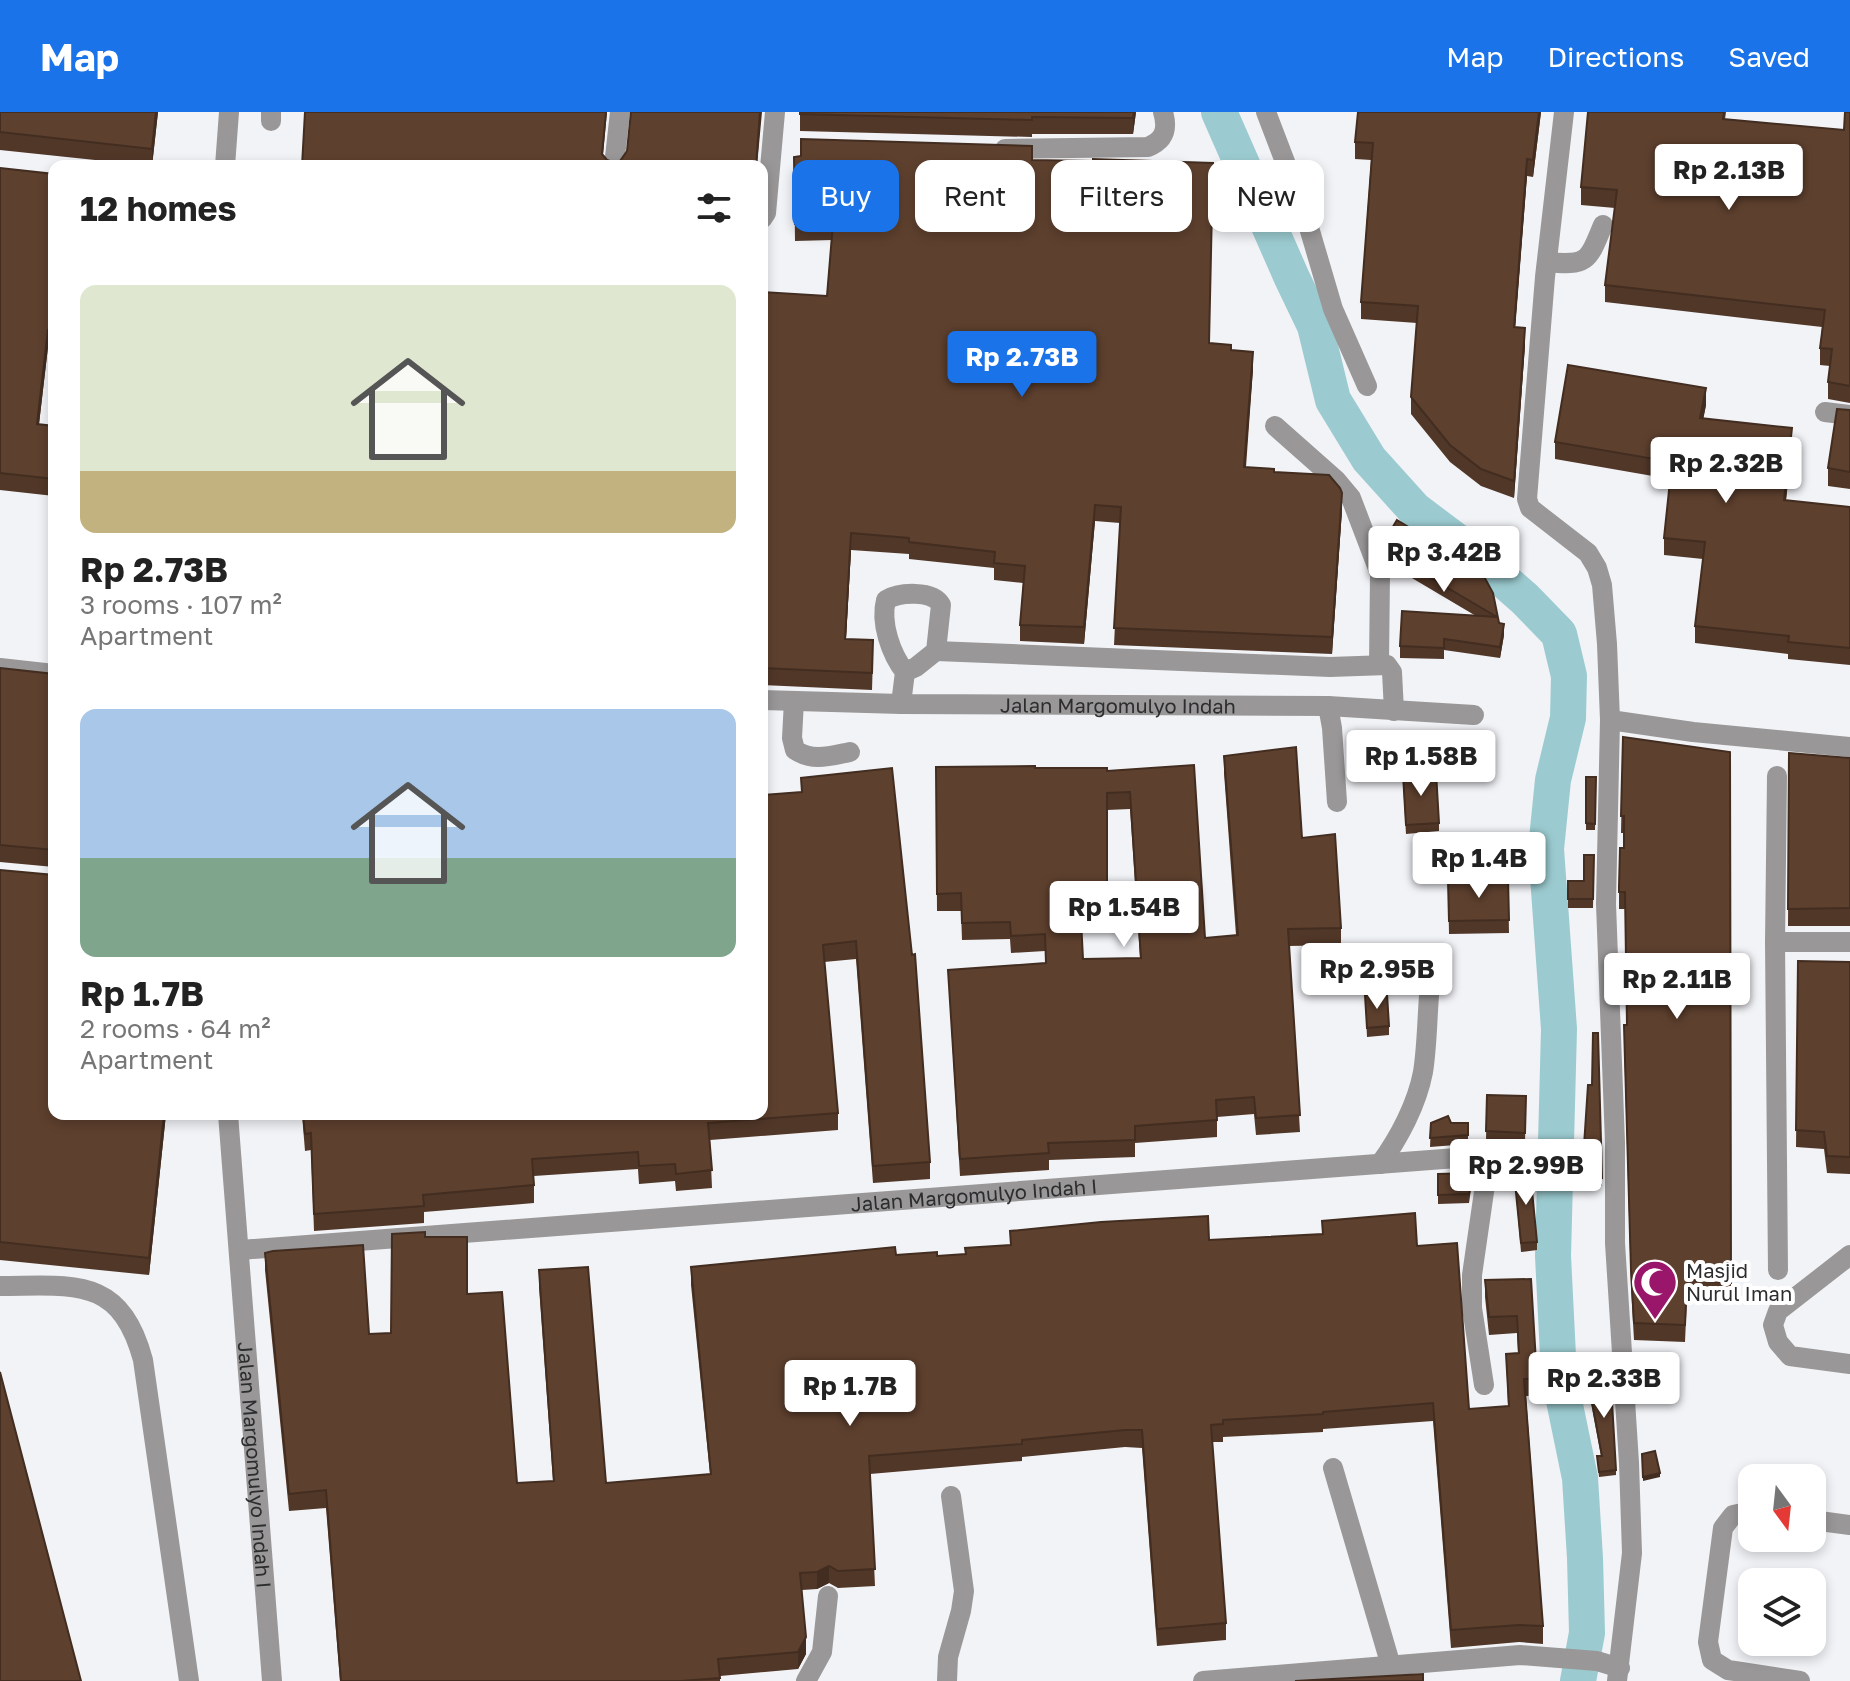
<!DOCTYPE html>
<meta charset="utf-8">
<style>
:root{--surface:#fff;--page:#f2f2f2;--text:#222;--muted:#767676;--accent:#1a73e8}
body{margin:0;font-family:"Golos Text",sans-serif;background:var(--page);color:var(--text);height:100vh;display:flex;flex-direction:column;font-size:30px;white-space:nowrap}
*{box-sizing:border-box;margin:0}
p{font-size:26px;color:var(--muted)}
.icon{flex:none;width:44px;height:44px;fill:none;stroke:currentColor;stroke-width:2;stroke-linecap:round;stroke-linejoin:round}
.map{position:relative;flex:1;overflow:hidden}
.panel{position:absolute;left:48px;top:48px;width:720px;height:960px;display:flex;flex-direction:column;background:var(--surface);border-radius:16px;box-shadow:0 4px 12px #0003}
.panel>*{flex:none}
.banner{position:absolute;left:792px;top:48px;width:760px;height:72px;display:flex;gap:16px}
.needle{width:52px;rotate:165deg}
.controls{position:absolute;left:1738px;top:1352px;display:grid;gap:16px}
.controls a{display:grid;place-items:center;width:88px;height:88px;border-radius:16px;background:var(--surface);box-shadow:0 4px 12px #0003;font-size:40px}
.price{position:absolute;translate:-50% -68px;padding:0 18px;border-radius:8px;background:#fff;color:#222;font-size:26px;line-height:52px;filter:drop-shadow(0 2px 4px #0008)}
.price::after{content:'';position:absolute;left:50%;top:48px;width:24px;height:18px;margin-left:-12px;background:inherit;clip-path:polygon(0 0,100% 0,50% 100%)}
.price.selected{background:var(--accent);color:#fff}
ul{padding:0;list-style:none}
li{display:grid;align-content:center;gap:16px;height:424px;padding:0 32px}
li span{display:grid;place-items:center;height:248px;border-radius:16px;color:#555}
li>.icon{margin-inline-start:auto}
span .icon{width:144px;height:144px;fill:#fffc;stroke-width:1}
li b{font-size:34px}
h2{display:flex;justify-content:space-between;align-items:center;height:96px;padding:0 32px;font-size:34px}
.chip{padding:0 28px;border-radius:16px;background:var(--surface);box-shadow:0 4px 12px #0003;font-size:28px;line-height:72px}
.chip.selected{background:var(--accent);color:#fff}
header{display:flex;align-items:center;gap:48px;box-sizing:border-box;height:112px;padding:0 40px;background:var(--accent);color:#fff}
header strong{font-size:38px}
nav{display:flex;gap:44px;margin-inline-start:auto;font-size:28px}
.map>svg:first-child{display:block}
</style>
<header>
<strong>Map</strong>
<nav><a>Map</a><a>Directions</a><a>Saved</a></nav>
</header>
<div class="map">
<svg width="1850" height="1569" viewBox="0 0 1850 1569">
<rect width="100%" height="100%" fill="#f2f3f7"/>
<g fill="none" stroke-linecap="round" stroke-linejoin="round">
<path stroke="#9bcbd0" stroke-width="36" d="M1219 0 1292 166 1315 214 1333 288 1369 347 1415 398 1475 443 1525 487 1559 522 1569 564 1568 606 1553 668 1546 737 1559 917 1553 1144 1559 1264 1580 1366 1585 1446 1587 1521 1578 1569"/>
<g stroke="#999797" stroke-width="20">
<path d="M1266 0 1305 102 1333 197 1367 274"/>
<path d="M1564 0 1545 165 1527 387 1530 396 1588 441 1597 456 1602 473 1607 532 1610 608 1606 792 1615 1031V1131L1629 1351 1632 1441 1617 1569"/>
<path d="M271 9V0"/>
<path d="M1005 37 1148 35C1165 28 1168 17 1163 0"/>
<path d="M225 54 229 0"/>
<path d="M614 54 620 0"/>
<path d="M762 107 766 101 775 0"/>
<path d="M1547 150C1587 154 1588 150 1603 113"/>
<path d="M1825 300 1850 303"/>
<path d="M1275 314 1336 368 1351 386 1380 462 1379 553"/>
<path d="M936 539 1330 555 1387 553 1392 560 1394 599"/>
<path d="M0 556 54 562"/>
<path id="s1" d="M762 588 901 592 1328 594 1474 603"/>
<path d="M794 589 792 626 795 638C813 650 830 644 850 640"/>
<path d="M901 592 905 560C891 542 880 511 886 488 899 480 933 478 941 493L936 539 916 555 905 560"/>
<path d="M1328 594 1332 616 1337 690"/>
<path d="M1610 608 1693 620 1850 635"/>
<path d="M1775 830 1777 664"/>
<path id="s2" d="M228 1002 272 1569"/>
<path d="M1380 1052C1399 1026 1417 992 1423 960 1427 935 1427 909 1429 884"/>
<path id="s3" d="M240 1138 1470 1045 1479 1047 1486 1066 1472 1163V1196L1484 1273"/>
<path d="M1850 1143 1778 1199 1773 1213 1778 1230 1790 1244 1850 1252"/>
<path d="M1778 1158 1775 830H1850"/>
<path d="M0 1174C73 1174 120 1163 143 1248L189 1569"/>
<path d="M1333 1356 1391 1554"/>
<path d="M1752 1399 1733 1403 1723 1416 1708 1530 1712 1548 1728 1558 1800 1569"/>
<path d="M1812 1408 1850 1413"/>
<path d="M806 1569 822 1540 828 1484"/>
<path d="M947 1569 948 1545 961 1499 964 1479 951 1384"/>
<path d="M1203 1569 1520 1543 1597 1549 1620 1556"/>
</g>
</g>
<path fill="#513728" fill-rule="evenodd" d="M0 0H158L152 54 0 38Z
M800 0H1136L1133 22H1032V25L800 19Z
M1358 0H1541L1533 65 1527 64 1515 215 1525 233 1514 386 1481 374 1450 350 1411 302V285L1417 211 1361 207V190L1371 48 1355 47V30Z
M1588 0H1726L1725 7 1844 18 1850 0V291L1828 287V270L1830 254 1820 253V236L1822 215 1605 190V173L1615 96 1581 93V75Z
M794 45 1032 48 1210 231 1231 238 1253 257 1246 355 1274 360 1342 398 1332 542 1114 533 1120 411 1095 409 1084 532 1020 529V513L1023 471 994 468V456L909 447V442L851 438 846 527 873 545 872 578 762 573V180L827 184 832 128 795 129Z
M0 56 54 62V236L48 235 39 312 54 314V384L0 378Z
M1706 293 1703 307 1792 334 1786 388 1850 395V553L1788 547V542L1695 531V514L1703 447 1664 443V426L1670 367 1555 347V330Z
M1850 298V377L1828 374V356Z
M1385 428 1481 459 1504 523 1500 546 1444 538V547L1400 546V534L1476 504 1390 453 1385 439Z
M0 556 54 562V755L0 750Z
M1623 625 1730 640 1731 1188 1687 1185 1685 1230 1634 1228 1631 1175 1624 930 1627 913 1625 797H1619V775L1624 736V721H1621Z
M1789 641 1850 646V814H1788Z
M1224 644 1302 726 1341 816V833L1289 834 1300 1020 1256 1023 1254 1002 1217 1005V1025L1135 1031V1045L1049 1048V1058L960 1064 948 858 1046 852 1045 839 1011 841 1010 827 962 828 961 799H937L936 655 1035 656 1107 659 1194 653 1205 826 1236 823 1224 661ZM1130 697 1140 846 1083 847 1081 806H1107V698Z
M1586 665H1596L1595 718H1586Z
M801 666 930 1050V1067L873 1071 856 847 824 850 838 1001V1018L710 1028 712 1076 676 1079 675 1069 639 1072 638 1057 534 1064V1091L424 1100V1111L314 1119 311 1038 305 1039 302 1002H762L763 683 801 680Z
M1403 671 1439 711V719L1406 722Z
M1594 743 1593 796H1568V769H1584Z
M0 758 54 1002H166L149 1163 0 1148Z
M1508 766 1509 821 1449 822 1448 768Z
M1798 849 1850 850V1062L1827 1061 1824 1037 1796 1035Z
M1365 883 1389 914V923L1367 925Z
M1598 921 1602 1074 1585 1075 1584 1034Z
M1487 983 1526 984 1525 1030 1486 1028Z
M1431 1011H1468V1032L1430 1035Z
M1514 1060 1537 1130V1138L1521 1140Z
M1438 1062 1472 1070 1469 1091 1438 1092Z
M1322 1109 1417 1134 1469 1297 1508 1294 1506 1242 1518 1241 1517 1221 1489 1223 1485 1185V1168L1531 1167 1537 1284H1526L1543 1514V1532L1519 1530 1451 1536 1433 1309 1323 1317V1320L1223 1325V1330H1212L1226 1511V1528L1157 1534 1142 1336 1125 1335 1022 1345V1349L870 1362 875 1474 838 1476 829 1471 817 1477 802 1478 806 1542 798 1557 720 1564V1569H340L326 1396 289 1399 265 1158V1141L369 1222 391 1221 425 1125 467 1182 517 1371 553 1369 539 1175V1158L606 1371 710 1362 691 1173V1155L896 1143 937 1144 965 1142 1010 1133V1119L1209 1128 1322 1122Z
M1594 1261 1616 1358V1363L1599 1365 1597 1344H1601L1589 1280V1274H1596Z"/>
<path fill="#422d20" d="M156 0H158L152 54V37Z
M606 0H607L602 54V42Z
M760 0H762L757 54H756Z
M1134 0H1136L1133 22V6Z
M1539 0H1541L1533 65V48Z
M1527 47V64L1514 232V215Z
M1525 216V233L1514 386V369Z
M48 218V235L37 329V312Z
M1253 240V257L1244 371V355Z
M1706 276V293L1700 324V306Z
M1792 316V334L1784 406V388Z
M1342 381V398L1332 542V525Z
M1095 393V409L1084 532V515Z
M851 421V438L845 543V527Z
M1504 512V523L1500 546V535Z
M164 1002H166L149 1163V1146Z
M1660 1361V1365L1643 1369V1365Z
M829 1454V1471L817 1477V1460Z
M806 1525V1542L798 1557V1540Z"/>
<path fill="#5e402e" stroke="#422d20" stroke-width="2" fill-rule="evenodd" d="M0 0H156L152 37 0 20Z
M305 0H606L602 42 607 48 613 50 620 49 627 39 631 0H760L756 54H302Z
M800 0H1134L1133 6 1032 5V8L800 2Z
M1358 0H1539L1533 48 1527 47 1514 215 1525 216 1514 369 1481 357 1450 333 1411 285 1418 194 1361 190 1373 31 1355 30Z
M1588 0H1724L1723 7 1844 18 1845 0H1850V274L1828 270 1832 237 1820 236 1825 198 1605 173 1617 78 1581 75Z
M801 27 1032 34V48L1093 49V47L1213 51 1209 231 1231 233V238L1253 240 1244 355 1274 357V360L1329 363 1340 376 1342 381 1332 525 1114 516 1121 395 1095 393 1084 515 1020 513 1025 454 994 451 995 440 909 430V426L851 421 845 527 873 528 872 561 762 556V180L827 184 833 111 795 112 794 45 801 44Z
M0 56 54 62V219L48 218 37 312 54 314V367L0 361Z
M1568 253 1706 276 1700 306 1792 316 1784 388 1850 395V536L1788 530 1789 524 1695 514 1705 430 1664 426 1672 350 1555 330Z
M1837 297 1850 298V360L1828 356Z
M1397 408 1481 459 1493 481 1499 511 1504 512 1500 535 1444 527V536L1400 534 1402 499 1497 505 1390 442 1385 428Z
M0 556 54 562V738L0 733Z
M1623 625 1730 640 1731 1171 1687 1168 1685 1213 1634 1211 1631 1158 1624 913H1627L1625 780H1619V775L1620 736H1624V704H1621Z
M1296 635 1302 726 1335 722 1341 816 1288 817 1300 1003 1256 1006 1254 985 1216 988 1217 1008 1135 1014V1028L1048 1031 1049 1041 960 1047 948 858 1046 851 1045 822 1011 824 1010 810 962 811 961 781 937 782 936 655 1035 654V656H1107V659L1194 653 1205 826 1238 823 1224 644ZM1130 680 1141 846 1083 847 1080 789H1107V681Z
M1789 641 1850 646V796L1788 797Z
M762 650 763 683 802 680 801 666 892 656 912 843 915 842 930 1050 873 1054 856 829 823 833 838 1001 708 1011 712 1058 676 1062 675 1052 639 1054 638 1040 532 1047 534 1073 423 1083 424 1094 314 1102 311 1021 305 1022 303 1002H762Z
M1436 660 1439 711 1406 713 1403 662Z
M1586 665H1596L1595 712 1586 711Z
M1584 743H1594L1593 787H1568V769H1584Z
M0 758 54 763V1002H164L149 1146 0 1130Z
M1508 766 1509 808 1449 809 1448 768Z
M1798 849 1850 850V1045L1827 1044 1824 1020 1796 1018Z
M1387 882 1389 914 1367 916 1365 883Z
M1593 921H1598L1602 1066 1585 1067 1584 1034 1588 973H1592Z
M1487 983 1526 984 1525 1021 1486 1019Z
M1448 1004 1451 1011H1468V1023L1430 1026 1431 1011Z
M1530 1058 1537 1130 1521 1131 1514 1060Z
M1472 1061 1469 1082 1438 1083V1062Z
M1415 1101 1417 1134 1457 1131 1469 1297 1509 1294 1506 1242 1519 1241 1517 1204 1489 1205 1485 1168 1531 1167 1537 1267H1524L1543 1514 1519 1513 1451 1518 1433 1291 1323 1300V1302L1223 1308V1312L1211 1313 1226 1511 1157 1517 1142 1318H1125L1022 1328V1332L869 1344 875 1457 838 1459 829 1454 817 1460 800 1461 806 1525 798 1540 718 1547 720 1566 681 1569H341L326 1378 289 1382 265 1141 273 1139 363 1133 369 1222 391 1221 392 1122 425 1120V1125H467V1182L502 1180 517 1371 554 1369 539 1158 588 1155 606 1371 711 1362 691 1155 895 1135 896 1143 937 1140V1144L966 1142 965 1136 1011 1133 1010 1119 1101 1110 1208 1104 1209 1128 1323 1122 1322 1109Z
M1610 1256 1616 1358 1599 1360 1597 1344H1602L1589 1274H1598L1594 1261Z
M0 1260 81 1569H0Z
M1655 1339 1660 1361 1643 1365 1642 1342Z
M1423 1562V1569H1295Z"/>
<defs>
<g id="mosque-pin" transform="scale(2.3)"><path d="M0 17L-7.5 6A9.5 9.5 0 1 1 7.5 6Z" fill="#99166b" stroke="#fff"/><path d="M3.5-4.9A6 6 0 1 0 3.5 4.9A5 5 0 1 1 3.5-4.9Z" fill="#fff"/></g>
</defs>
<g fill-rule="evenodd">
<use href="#mosque-pin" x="1655" y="1170"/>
</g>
<g text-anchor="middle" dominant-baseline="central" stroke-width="8" stroke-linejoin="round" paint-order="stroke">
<g font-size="20" fill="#2c2d2e" stroke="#fff">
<text stroke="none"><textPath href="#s1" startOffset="356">Jalan Margomulyo Indah</textPath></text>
<text stroke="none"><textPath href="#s3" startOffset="736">Jalan Margomulyo Indah I</textPath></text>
<text stroke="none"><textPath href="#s2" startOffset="352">Jalan Margomulyo Indah I</textPath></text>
</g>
<g font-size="20" fill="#2c2d2e" stroke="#fff" text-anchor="start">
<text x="1686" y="1158">Masjid<tspan x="1686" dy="23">Nurul Iman</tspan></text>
</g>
</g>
</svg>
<div class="controls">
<a><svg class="needle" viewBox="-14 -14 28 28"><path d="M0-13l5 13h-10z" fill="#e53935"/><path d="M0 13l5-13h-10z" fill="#767676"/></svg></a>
<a><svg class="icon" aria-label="layers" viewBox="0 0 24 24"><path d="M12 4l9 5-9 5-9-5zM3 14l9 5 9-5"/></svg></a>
</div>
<b class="price" style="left:1729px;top:100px">Rp 2.13B</b>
<b class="price selected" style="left:1022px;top:287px">Rp 2.73B</b>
<b class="price" style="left:1726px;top:393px">Rp 2.32B</b>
<b class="price" style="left:1444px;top:482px">Rp 3.42B</b>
<b class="price" style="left:1421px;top:686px">Rp 1.58B</b>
<b class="price" style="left:1479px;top:788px">Rp 1.4B</b>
<b class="price" style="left:1124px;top:837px">Rp 1.54B</b>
<b class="price" style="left:1377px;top:899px">Rp 2.95B</b>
<b class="price" style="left:1677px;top:909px">Rp 2.11B</b>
<b class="price" style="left:1526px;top:1095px">Rp 2.99B</b>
<b class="price" style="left:1604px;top:1308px">Rp 2.33B</b>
<b class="price" style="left:850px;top:1316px">Rp 1.7B</b>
<div class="banner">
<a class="chip selected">Buy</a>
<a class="chip">Rent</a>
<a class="chip">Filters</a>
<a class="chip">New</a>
</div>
<section class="panel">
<h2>12 homes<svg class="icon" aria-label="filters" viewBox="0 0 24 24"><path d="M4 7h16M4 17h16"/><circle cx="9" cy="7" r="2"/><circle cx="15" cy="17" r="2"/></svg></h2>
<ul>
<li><span style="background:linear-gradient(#dfe7d0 75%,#c2b280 0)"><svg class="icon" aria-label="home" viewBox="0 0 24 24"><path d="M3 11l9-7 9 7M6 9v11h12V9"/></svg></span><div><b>Rp 2.73B</b><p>3 rooms · 107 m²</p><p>Apartment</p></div></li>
<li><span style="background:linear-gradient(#a9c7e8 60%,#7fa58c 0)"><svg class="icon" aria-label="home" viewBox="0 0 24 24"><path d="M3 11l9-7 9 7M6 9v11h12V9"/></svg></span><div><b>Rp 1.7B</b><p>2 rooms · 64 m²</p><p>Apartment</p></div></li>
</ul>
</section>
</div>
